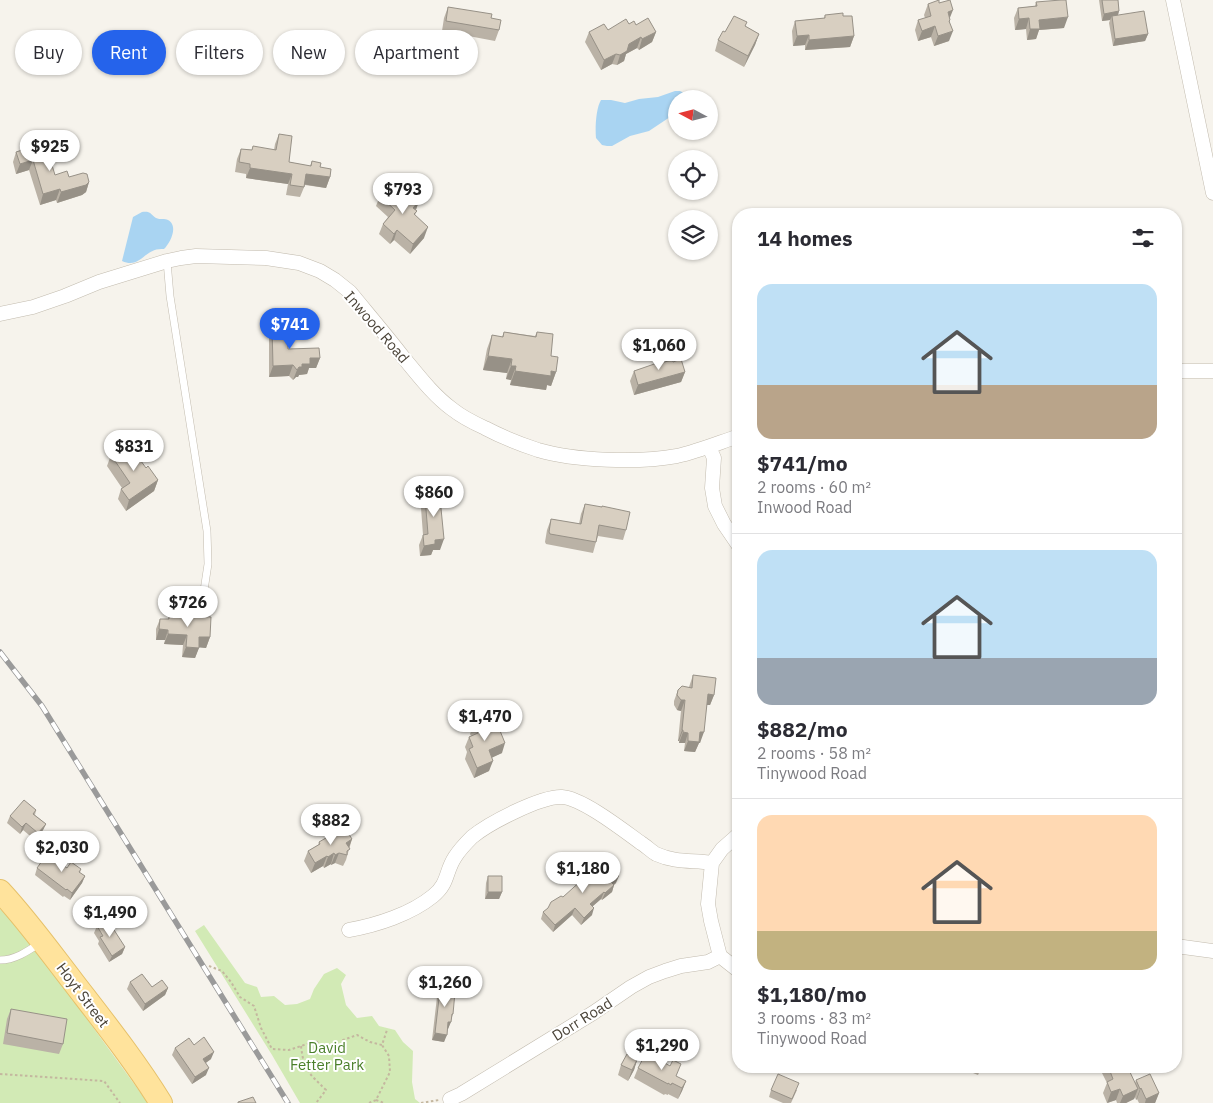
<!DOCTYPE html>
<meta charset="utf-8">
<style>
:root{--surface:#fff;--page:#f7f7f7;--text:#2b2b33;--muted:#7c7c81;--line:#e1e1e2;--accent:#2563eb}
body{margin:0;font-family:"IBM Plex Sans",sans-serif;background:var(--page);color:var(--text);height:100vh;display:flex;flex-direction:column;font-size:19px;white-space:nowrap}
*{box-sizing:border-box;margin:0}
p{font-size:16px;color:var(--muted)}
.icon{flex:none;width:28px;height:28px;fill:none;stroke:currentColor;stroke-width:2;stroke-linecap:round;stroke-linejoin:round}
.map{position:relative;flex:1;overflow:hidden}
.drawer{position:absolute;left:732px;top:208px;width:450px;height:865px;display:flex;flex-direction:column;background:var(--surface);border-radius:20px;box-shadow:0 1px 4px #0004}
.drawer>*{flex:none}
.hud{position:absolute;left:15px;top:30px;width:475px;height:45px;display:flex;gap:10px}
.needle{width:32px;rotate:277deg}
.fabs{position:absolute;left:668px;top:90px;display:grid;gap:10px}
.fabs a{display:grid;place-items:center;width:50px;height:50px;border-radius:50%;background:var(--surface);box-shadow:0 1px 4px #0004;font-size:25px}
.price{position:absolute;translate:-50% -42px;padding:0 11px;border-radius:18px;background:#fff;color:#222;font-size:16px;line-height:32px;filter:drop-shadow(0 1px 2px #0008)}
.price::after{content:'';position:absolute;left:50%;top:30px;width:15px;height:11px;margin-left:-8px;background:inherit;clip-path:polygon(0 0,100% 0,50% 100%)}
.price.active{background:var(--accent);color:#fff}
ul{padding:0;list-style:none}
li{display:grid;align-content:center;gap:10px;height:265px;padding:0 25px}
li+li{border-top:1px solid var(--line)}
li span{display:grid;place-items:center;height:155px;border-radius:15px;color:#555}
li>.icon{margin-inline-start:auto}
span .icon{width:90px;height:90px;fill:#fffc;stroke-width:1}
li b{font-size:21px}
h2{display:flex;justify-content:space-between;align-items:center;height:60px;padding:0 25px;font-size:21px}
.pill{padding:0 18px;border-radius:22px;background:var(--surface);box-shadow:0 1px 4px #0004;font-size:18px;line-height:45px}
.pill.active{background:var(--accent);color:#fff}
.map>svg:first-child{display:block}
</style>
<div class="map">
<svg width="1213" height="1103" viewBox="0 0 1213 1103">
<rect width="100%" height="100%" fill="#f6f3ec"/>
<path fill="#d2eab5" d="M0 909 23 931 148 1103H0Z
M204 925 245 983 257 987 261 997 274 996 285 1005 297 1004 310 999 314 989 324 974 337 968 346 975 341 984 346 1005 357 1018 372 1016 379 1026 395 1030 403 1042 413 1051 412 1082 415 1099 420 1103H300L272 1055 195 931Z"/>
<path fill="#a9d4f2" d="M675 91H680L684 93 685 99H676V113L649 131 630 136 612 146H607L602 145 596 138C595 128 596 108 601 100H611L625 103 639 99 658 97Z
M142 212C151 211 150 214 156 218 160 220 165 218 168 220 179 226 170 243 164 249 144 247 141 270 122 261L133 217Z"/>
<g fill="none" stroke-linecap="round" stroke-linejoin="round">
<g stroke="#c2bbae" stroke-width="8">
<path id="lane" d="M167 261 170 296 207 531 208 564 203 597
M0 960C15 960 28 951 40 943"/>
</g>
<g stroke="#c2bbae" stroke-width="15">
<path id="street" d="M1173 0 1213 193
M0 314 33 307 65 296 99 282 167 261 181 258 196 256 266 258 299 263 320 271 335 280 350 292C368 314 386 335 403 357 418 375 433 395 452 409 462 417 474 423 485 428 502 437 520 444 538 450 575 461 639 463 677 456 699 451 718 443 739 436
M1176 371H1213
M709 447 714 458 712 488 715 506 724 524 739 546
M739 834 722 849 712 863 708 904 711 921 720 956 739 971
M349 930C377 925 411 914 433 896 449 883 445 872 455 857 460 849 466 843 472 837 489 823 541 796 562 797 582 798 623 830 641 843 646 846 651 851 656 854 676 863 691 860 712 863
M1176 946 1213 951
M450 1099 461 1094 593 1013 631 987 649 977 665 971 681 966 708 962 720 956"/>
</g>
<g stroke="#e6c16a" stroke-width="24">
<path id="primary" d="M0 891C27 920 50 952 74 983 104 1022 135 1061 161 1103"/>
</g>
<path stroke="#c4b79f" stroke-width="2" stroke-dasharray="2.5 2.5" stroke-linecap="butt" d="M209 966 222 971 231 982 240 997 254 1006 261 1028 272 1049 289 1050 316 1041 327 1051 341 1052 343 1040 357 1035 370 1042 382 1045 387 1030
M301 1046C304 1071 308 1072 326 1090L316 1103
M0 1074 104 1081 120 1103
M376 1100 384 1103
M369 1103 376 1100 390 1072 389 1056 382 1045
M421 1103 439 1100"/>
<use href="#lane" stroke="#fff" stroke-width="7"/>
<use href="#street" stroke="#fff" stroke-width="14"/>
<use href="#primary" stroke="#ffe39c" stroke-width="22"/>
<g stroke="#9a9a9a" stroke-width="5.5">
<path id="rail" d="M0 652 42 706 288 1103"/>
</g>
<use href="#rail" stroke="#fff" stroke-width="4" stroke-dasharray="11" stroke-linecap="butt"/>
</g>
<path fill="#bab2a6" d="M1099 0H1118L1119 11 1118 15 1148 34 1145 41 1113 46 1109 23 1110 20 1102 21Z
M1036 2 1064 28 1039 30 1036 39 1027 40 1026 29 1015 30 1014 18 1018 8 1035 6Z
M939 3 950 20 949 41 934 46 931 37 918 41 915 30 918 20 925 18 924 15 928 4Z
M448 7 491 18 499 30 495 41 442 31 444 18Z
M825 15 843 16 854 36 850 47 805 50V45L793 46 792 31 795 21 824 18Z
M747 22 745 26 759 34 755 45 744 67 715 51 718 40 725 32Z
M629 24 636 25 656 32 652 42 639 50 637 48 626 54 624 61 617 65 612 64 601 70 585 42 589 32 608 30Z
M279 134 289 162 310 166 312 161 320 167 330 177 326 188 305 185 300 197 286 195 288 184 246 178V174L235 172 237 159 241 149 252 150H274L275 144Z
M16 152 47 163 55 175 69 177 89 182 86 192 82 195 57 203 56 200 40 205 29 170 16 174 13 162Z
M380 196 419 201 416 210 417 211 415 215 424 238 410 254 394 240 390 244 379 234 383 224 388 217 376 206Z
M272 326 288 349 320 358 316 368H309L307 374 299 375 298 377H296L293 380 289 376 269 377V337Z
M504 332 535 336 537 332 551 356 556 372 551 386 547 385 546 390 510 385 511 380 506 379 507 373 483 370 487 349 492 335 502 337Z
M664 362H673L685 372 681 382 634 395 630 381 634 371Z
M128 453 146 468 158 480 154 491 126 511 118 499 121 489 122 488 107 466 111 455Z
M426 490 440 550H433L431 555 420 556 419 545 423 535 421 508Z
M585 504 626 530 623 540 598 536 596 542 593 553 546 544 545 542 547 530 551 519 579 524 581 514Z
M175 614 210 637 206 648 199 647 195 658 182 657 183 645 164 644 165 640H156V629L160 619H168L169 617H174Z
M693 675 714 695 710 705H707L700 743H699L695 752 684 751 685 743H679V741H678L681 711 677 710 674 705V701L678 690 689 687Z
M474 724 485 725 502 753 492 757 489 771 474 778 465 759 467 752 465 747 469 737 471 736 470 734Z
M36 810 35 815 46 824 43 830 35 840 23 830 20 834 7 823 10 816Z
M340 833 352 839 346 860 343 866 335 863 331 865V864L324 868 323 866 311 873 304 861 308 851 318 845 319 842Z
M37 868H67L81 869 80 873 85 876 82 883 70 900 64 896 63 897 35 875Z
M488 876 502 892 499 899H485L486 883Z
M616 883 614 885 612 892 602 900 601 899 592 907V915L581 925 572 915 553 932 541 919 543 912 563 897Z
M97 926 125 947 122 954 109 962 98 944 99 941 94 933Z
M130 982 152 987 168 988 165 995 143 1011 127 989Z
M442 983 453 991V1014L448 1029H447L444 1042 432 1040 437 997Z
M11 1009 63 1044 59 1054 3 1044 7 1019Z
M194 1045 211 1059 206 1063V1075L192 1084 172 1055 175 1048Z
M637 1060 634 1070 628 1081 618 1075 621 1065Z
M959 1066H982L978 1075 958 1067Z
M1098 1066H1121L1123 1071 1135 1083 1136 1080 1159 1093 1155 1103H1139L1137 1099 1136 1100 1135 1097 1134 1099 1126 1103H1117L1116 1100 1107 1103 1103 1093 1107 1083 1100 1069 1097 1068Z
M638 1068 686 1081 682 1091 678 1099 668 1094V1095L665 1094 664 1095 634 1078Z
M771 1090H797L791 1103H783L769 1097Z"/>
<path fill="#979187" d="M953 10 949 20 948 12Z
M1119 11 1117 18 1112 16 1110 20 1102 21 1104 14Z
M1068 17 1064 28 1039 30 1036 39 1027 40 1030 29 1039 20Z
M1029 18 1026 29 1015 30 1019 19Z
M935 26 931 37 918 41 922 31Z
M953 31 949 41 934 46 938 36Z
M656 32 652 42 639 50 642 39Z
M759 34 755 45 744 67 748 56Z
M1148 34 1145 41 1113 46 1115 39Z
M809 35 805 45 793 46 797 36Z
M854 36 850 47 805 50 809 40Z
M641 37 637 48 626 54 624 61 617 65 620 55 629 44Z
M616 54 612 64 601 70 604 60Z
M33 160 29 170 16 174 20 164Z
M250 168 292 174 288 184 246 178Z
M306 174 330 177 326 188 302 184Z
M89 182 86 192 82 195 57 203 61 192Z
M60 189 56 200 40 205 43 194Z
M419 201 415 212 413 208Z
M428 227 424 238 410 254 413 244Z
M397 230 394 240 390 244 394 234Z
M488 356 512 359 507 373 483 370Z
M310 358H320L316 368H309L307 374 299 375 298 377H296L293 380 297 370 302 364Z
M293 365 289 376 269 377 273 366Z
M511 366H516L511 380 506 379Z
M515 371H551L556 372 551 386 547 385 546 390 510 385Z
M685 372 681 382 634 395 638 385Z
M158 480 154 491 126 511 129 500Z
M444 539 440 550H433L431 555 420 556 424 546 435 540Z
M159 629 168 630 165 640H156Z
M168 634 187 635 183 645 164 644Z
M199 637H210L206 648 195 647Z
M186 647 199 648 195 658 182 657Z
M708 694 714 695 710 705H705Z
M681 700H685L681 711 677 710Z
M682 730H683L679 741H678Z
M683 732 688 733 685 743H679Z
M700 732H704L700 743H699L695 752 684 751 688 741Z
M505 743 502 753 485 761 489 750Z
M493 761 489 771 474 778 477 768Z
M26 823 23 830 20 834 22 827Z
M46 824 43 830 35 840 38 833Z
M352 839 348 850 346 843Z
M334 853 331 864 324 868 328 857Z
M339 853 335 863 331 865 335 855Z
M327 856 323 866 311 873 315 863Z
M85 876 82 883 70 900 72 893Z
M619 876 616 883 609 889 611 882Z
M614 885 612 892 602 900 605 893Z
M488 892H502L499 899H485Z
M604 892 601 899 587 911 590 904Z
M575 908 572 915 553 932 555 925Z
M594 908 592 915 581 925 584 918Z
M125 947 122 954 109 962 112 956Z
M168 988 165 995 143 1011 145 1004Z
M448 1022H451L448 1029H446Z
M435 1033 447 1035 444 1042 432 1040Z
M214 1052 211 1059 201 1066 203 1059Z
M637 1060 634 1070 628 1081 632 1070Z
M883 1066H894L882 1070Z
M209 1068 206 1075 192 1084 195 1077Z
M686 1081 682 1091 678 1099 682 1088Z
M1141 1088 1137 1099 1136 1100 1140 1089Z
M1120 1089 1116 1100 1107 1103 1111 1092Z
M1138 1089 1134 1099 1126 1103H1120L1123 1096Z
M1159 1093 1155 1103H1145L1146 1099Z"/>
<path fill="#d8cfc1" stroke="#979187" d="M939 0V3L950 0 953 10 948 12 950 20 949 21 953 31 938 36 935 26 922 31 918 20 931 16 928 4Z
M1061 0H1066L1068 17 1039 20 1040 29H1030L1029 18 1019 19 1018 8 1037 6 1036 2Z
M1102 0H1118L1119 11 1104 14Z
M448 7 492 14 491 18 501 20 499 30 446 21Z
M1144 11 1148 34 1115 39 1112 16Z
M843 13V16H852L854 36 809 40V35L797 36 795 21 825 18V15Z
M734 16 747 22 745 26 759 34 748 56 718 40 723 31 725 32Z
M648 18 656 32 642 39 641 37 629 44 627 51 620 55 616 54 604 60 589 32 604 24 608 30 626 19 629 24 634 21 636 25Z
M279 134 292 136 289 162 311 166 312 161 321 163 320 167 331 169 330 177 306 174 304 187 290 185 292 174 250 168V164L239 162 241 149 252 150 253 146 276 150Z
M41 144 47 163 51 162 55 175 67 171 69 177 83 173 87 174 89 182 86 185 61 192 60 189 43 194 33 160 20 164 16 152Z
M389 185 404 199 409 193 419 201 413 208 417 211 414 214 428 227 413 244 397 230 394 234 383 224 395 210 380 196Z
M272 326H287L288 349 319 348 320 358H310V364H302V367H299L297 370 293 365 273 366Z
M504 332 536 337 537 332 553 334 551 356 558 357 556 372 551 371V376L515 371 516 366H511L512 359 488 356 492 335 503 337Z
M681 359 685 372 638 385 634 371 663 361 664 362 669 361H673V362Z
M124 446 128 453 133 450 146 468 148 466 158 480 129 500 121 489 130 483 111 455Z
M439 488 444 539 435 540V544L424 546 423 535 428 534 425 497H427L426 490Z
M585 504 602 507V506L630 512 626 530 599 525 596 542 550 534 549 532 551 519 581 524Z
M175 614 211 617 210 637H199V648L186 647 187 635 168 634V630L159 629 160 619H169V617H175Z
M693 675 716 678 714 695 708 694 704 732H700L699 742 688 741V733L683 732V730H682L685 700H681L677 695 678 690 682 686 692 688Z
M483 720 485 725 496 721 505 743 489 750 493 761 477 768 469 749 473 747 469 737 478 733 474 724Z
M24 800 36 810 33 814 46 824 38 833 26 823 22 827 10 816Z
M346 830 352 839 346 843 350 849 347 851V855L339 853 335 855 334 853 328 857 327 856 315 863 308 851 320 844 319 842 338 831 340 833Z
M47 854 67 868 71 862 81 869 79 872 85 876 72 893 67 889 66 890 37 868Z
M604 860 619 876 611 882 614 885 605 893 604 892 590 904 594 908 584 918 575 908 555 925 543 912 548 908 551 902 561 896 563 897Z
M488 876H502V892H488Z
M107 919 125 947 112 956 100 937 103 936 97 926Z
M142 974 152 987 162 980 168 988 145 1004 130 982Z
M442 983 454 984 453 991 455 992 453 1014H452L451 1022H448L447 1035 435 1033 440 990H441Z
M11 1009 67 1019 63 1044 7 1033Z
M204 1037 214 1052 203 1059 209 1068 195 1077 175 1048 189 1038 194 1045Z
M627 1054 637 1060 632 1070 621 1065Z
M645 1055 657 1061 658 1059 670 1066 673 1060 681 1064 676 1076 686 1081 682 1088 672 1083 671 1085 668 1083V1084L638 1068Z
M1108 1066H1121L1123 1071 1128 1068 1138 1089 1123 1096 1120 1089 1111 1092 1107 1082 1113 1079Z
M778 1074 799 1083 792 1099 771 1090Z
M1150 1074 1159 1093 1146 1099 1141 1088 1140 1089 1136 1080Z
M253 1097 256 1103H238V1102Z"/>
<g text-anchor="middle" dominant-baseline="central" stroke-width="4" stroke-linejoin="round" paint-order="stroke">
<g font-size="15" fill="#4b4439" stroke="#fff">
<text transform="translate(377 327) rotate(49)">Inwood Road</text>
<text transform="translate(83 995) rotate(53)">Hoyt Street</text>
<text transform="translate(582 1019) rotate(-32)">Dorr Road</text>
</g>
<g font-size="15" fill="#4a7f2a" stroke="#fff">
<text x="327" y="1047">David<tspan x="327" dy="17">Fetter Park</tspan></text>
</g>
</g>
</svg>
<div class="fabs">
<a><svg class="needle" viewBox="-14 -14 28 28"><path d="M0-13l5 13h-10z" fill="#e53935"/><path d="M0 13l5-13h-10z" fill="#7c7c81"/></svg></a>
<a><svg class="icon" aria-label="locate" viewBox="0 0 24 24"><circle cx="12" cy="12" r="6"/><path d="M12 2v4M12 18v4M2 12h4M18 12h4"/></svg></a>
<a><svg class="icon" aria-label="layers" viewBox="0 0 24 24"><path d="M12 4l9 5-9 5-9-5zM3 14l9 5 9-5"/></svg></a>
</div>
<b class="price" style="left:50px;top:172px">$925</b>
<b class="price" style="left:403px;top:215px">$793</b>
<b class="price active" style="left:290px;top:350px">$741</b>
<b class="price" style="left:659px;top:371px">$1,060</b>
<b class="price" style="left:134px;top:472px">$831</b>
<b class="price" style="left:434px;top:518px">$860</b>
<b class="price" style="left:188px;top:628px">$726</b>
<b class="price" style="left:485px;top:742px">$1,470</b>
<b class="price" style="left:331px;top:846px">$882</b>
<b class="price" style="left:62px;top:873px">$2,030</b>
<b class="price" style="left:583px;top:894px">$1,180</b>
<b class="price" style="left:110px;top:938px">$1,490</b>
<b class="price" style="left:445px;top:1008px">$1,260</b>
<b class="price" style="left:662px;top:1071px">$1,290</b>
<div class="hud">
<a class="pill">Buy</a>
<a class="pill active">Rent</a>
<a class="pill">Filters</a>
<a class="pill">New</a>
<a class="pill">Apartment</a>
</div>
<section class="drawer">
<h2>14 homes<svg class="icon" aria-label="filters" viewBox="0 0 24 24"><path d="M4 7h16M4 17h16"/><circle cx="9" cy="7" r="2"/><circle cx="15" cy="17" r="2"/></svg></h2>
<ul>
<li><span style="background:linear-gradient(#bfe0f5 65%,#b9a48a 0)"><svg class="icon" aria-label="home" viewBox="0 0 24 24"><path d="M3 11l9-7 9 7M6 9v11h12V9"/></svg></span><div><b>$741/mo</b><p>2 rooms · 60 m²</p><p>Inwood Road</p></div></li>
<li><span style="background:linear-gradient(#bfe0f5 70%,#9aa5b1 0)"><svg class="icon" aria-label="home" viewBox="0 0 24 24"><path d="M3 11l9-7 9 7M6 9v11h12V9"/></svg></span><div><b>$882/mo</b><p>2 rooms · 58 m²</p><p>Tinywood Road</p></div></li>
<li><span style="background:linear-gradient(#ffd9b3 75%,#c2b280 0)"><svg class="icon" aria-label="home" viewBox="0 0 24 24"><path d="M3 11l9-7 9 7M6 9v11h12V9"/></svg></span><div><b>$1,180/mo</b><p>3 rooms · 83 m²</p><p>Tinywood Road</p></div></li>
</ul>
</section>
</div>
